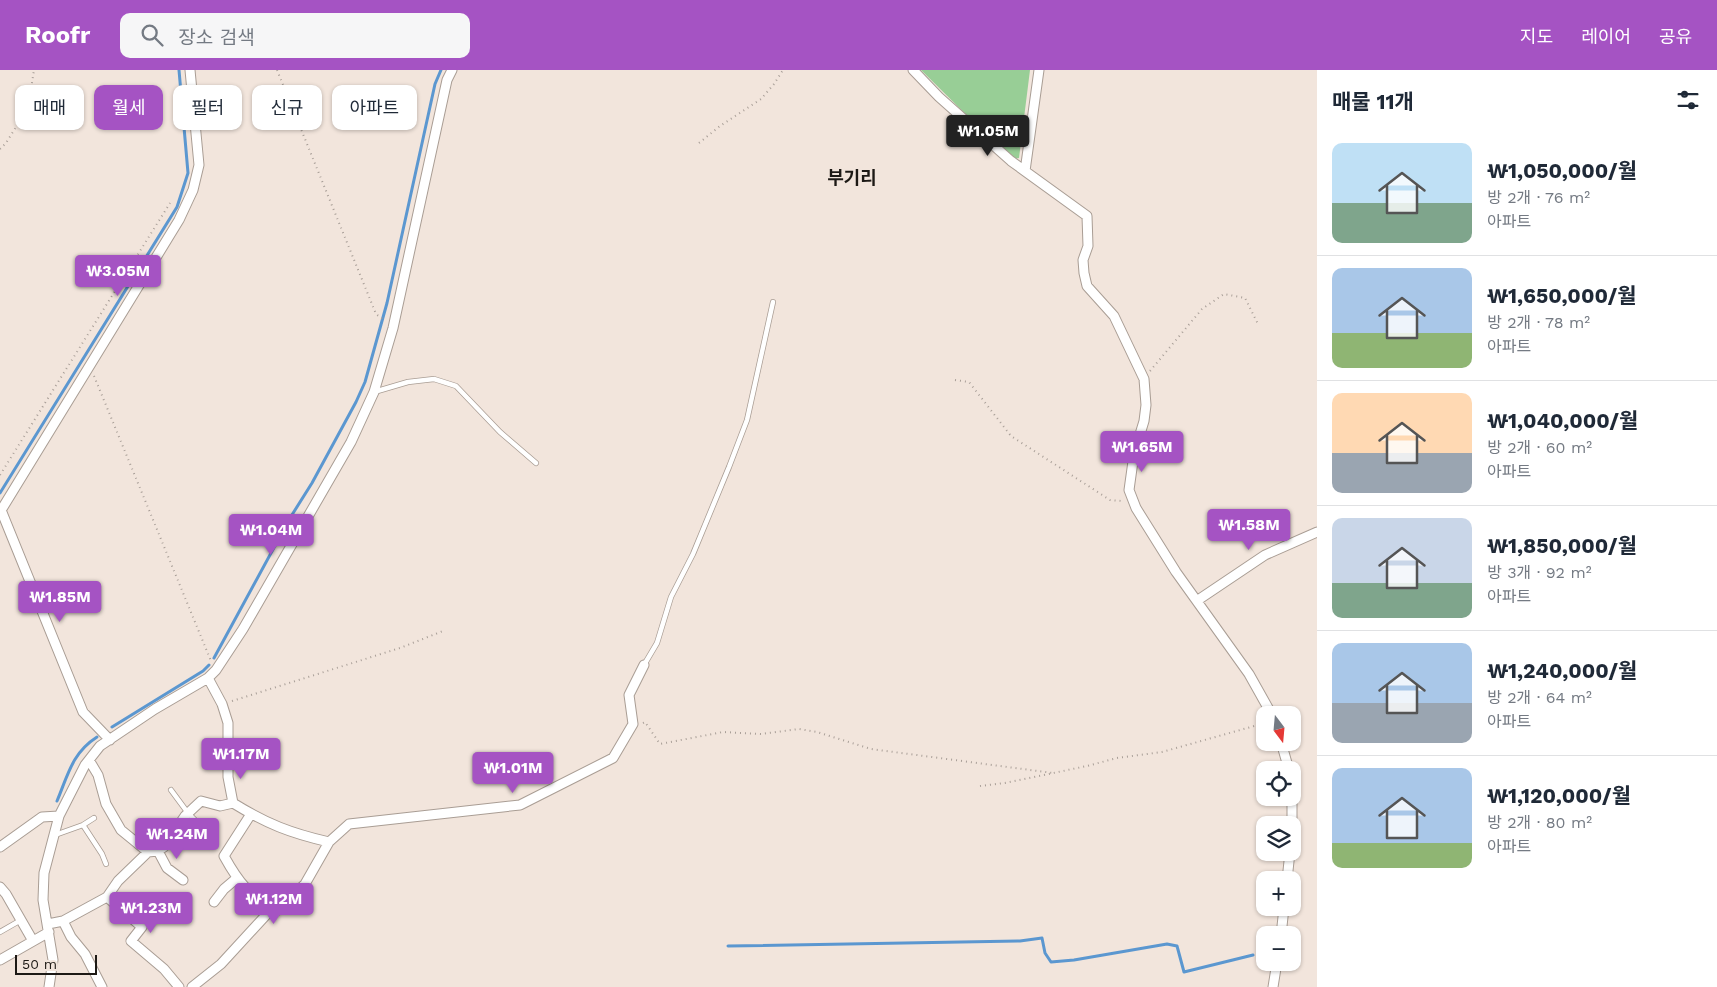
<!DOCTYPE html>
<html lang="ko">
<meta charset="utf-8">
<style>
:root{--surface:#fff;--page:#f6f6f7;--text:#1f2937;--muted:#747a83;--line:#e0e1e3;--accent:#a553c3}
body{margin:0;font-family:"Work Sans","Noto Sans KR",sans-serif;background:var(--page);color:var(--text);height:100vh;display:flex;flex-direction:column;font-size:19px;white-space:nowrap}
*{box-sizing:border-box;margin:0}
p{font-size:16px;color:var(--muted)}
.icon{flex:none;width:28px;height:28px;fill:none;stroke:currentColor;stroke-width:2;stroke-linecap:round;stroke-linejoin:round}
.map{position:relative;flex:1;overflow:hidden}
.details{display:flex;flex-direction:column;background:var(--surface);width:400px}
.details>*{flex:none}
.guide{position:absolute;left:15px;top:15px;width:475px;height:45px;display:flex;gap:10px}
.needle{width:32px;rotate:164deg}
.tools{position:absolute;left:1256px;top:636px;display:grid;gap:10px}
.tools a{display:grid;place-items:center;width:45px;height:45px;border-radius:10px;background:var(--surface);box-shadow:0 1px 4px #0004;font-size:25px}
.scale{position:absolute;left:15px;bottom:12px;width:82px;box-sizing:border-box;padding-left:5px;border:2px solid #1d1915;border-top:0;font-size:14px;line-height:18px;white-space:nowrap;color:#1d1915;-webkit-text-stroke:4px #f2e5dc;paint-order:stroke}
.price{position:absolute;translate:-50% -42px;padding:0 11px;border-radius:5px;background:var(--accent);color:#fff;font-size:16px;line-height:32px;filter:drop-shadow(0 1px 2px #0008)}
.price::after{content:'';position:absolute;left:50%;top:30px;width:15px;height:11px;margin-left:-8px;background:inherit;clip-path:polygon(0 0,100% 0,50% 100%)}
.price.current{background:#222;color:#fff}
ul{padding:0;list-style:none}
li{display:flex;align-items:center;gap:15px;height:125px;padding:0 15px}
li+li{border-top:1px solid var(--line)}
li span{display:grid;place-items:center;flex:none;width:140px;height:100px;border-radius:10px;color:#555}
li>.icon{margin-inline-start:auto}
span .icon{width:60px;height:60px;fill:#fffc;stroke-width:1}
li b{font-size:21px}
h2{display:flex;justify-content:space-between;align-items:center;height:60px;padding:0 15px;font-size:21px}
.chip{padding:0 18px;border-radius:10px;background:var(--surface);box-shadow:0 1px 4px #0004;font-size:18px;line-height:45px}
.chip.current{background:var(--accent);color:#fff}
header{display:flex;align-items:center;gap:30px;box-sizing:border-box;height:70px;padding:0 25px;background:var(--accent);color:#fff}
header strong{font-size:24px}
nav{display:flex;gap:28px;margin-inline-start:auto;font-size:18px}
.search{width:350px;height:45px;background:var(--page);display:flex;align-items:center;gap:12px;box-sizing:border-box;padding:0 18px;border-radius:10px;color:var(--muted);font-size:19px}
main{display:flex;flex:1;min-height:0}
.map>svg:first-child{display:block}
</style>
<header>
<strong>Roofr</strong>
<div class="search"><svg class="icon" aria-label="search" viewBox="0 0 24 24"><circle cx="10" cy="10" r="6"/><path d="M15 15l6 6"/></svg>장소 검색</div>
<nav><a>지도</a><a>레이어</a><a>공유</a></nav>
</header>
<main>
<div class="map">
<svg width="1317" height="917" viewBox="0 0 1317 917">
<rect width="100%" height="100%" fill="#f2e5dc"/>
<path fill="#98ce96" d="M921 0H1030L1019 88 1011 89Z"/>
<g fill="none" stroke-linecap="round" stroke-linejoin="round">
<path stroke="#5b97d0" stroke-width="3" d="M0 423 177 137 188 103 179 0
M214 588 290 448 312 413 356 332 365 312 387 233 435 14 441 0
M112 657 203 601 209 595
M57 731C68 705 72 683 97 667
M728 876 1020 871 1042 868 1045 883 1051 892 1074 890 1167 874 1177 876 1184 902 1253 885"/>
<g stroke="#a99d94" stroke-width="6">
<path id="service" d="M374 322 408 312 434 309 456 316 500 362 536 393
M644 595 657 573 671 527 693 484 729 397 747 350 773 232
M171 720 188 743 203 758
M83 755 102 784 106 794
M55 765 83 755 94 748
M0 862 21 850"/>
</g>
<g stroke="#a99d94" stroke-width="11">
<path id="minor" d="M913 0 939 27 1011 91 1087 146 1088 176 1083 190 1084 203 1087 216 1114 246 1144 309 1146 335 1144 351 1134 384 1129 420 1136 438 1176 502 1249 604 1272 645
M1025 101 1039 0
M1 440 83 642 110 670
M0 442 179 150 193 120 199 95 190 0
M1198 530 1265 485 1317 462
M208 608 222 634 228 653V707L233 733C267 754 290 763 329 772
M1281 672 1289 700
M89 690 98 705 106 734 121 760 148 782
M251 744 224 786C240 815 248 823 276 841
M1292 755V721
M0 777 42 747 59 746
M158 781 167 798 183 810
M1287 810 1290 782
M0 817 6 824 33 871
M107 827 142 857 131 871 164 899 179 917
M214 832 224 819 237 808
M63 851 71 867 85 884 102 917
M48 854 63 851 107 827 118 811 148 782 158 781 164 777 185 746 201 731 220 736 233 733
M1281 865 1284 838
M0 890 49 862
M49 917 53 890 43 830 44 803 59 746 85 695 100 676 155 639 208 608 216 600 243 559 351 372 374 322 393 258 447 10 452 0
M192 917 221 894 267 844 276 841 305 814 329 772 349 754 520 735 613 688 633 654 629 625 644 595
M1273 917 1277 892"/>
</g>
<path stroke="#a99f98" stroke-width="2" stroke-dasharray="1 4" stroke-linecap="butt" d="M277 0 376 244 385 251
M699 73 720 56 761 29 774 14 783 0
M0 79 6 73 28 38 34 0
M1150 301 1202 239 1224 224 1245 228 1258 254
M94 306 211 591
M955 310 969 312 1011 366 1110 430 1122 431
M0 405 170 133
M232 631 400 578 443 561
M643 653 645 652 660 674 723 662 761 664 799 659 817 662 871 679 1053 703
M980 716 1005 713 1087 696 1117 688 1162 682 1265 653"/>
<use href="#service" stroke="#fff" stroke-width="4.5"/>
<use href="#minor" stroke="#fff" stroke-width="9"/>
</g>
<g text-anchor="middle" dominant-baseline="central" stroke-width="4" stroke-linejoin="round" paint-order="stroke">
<g font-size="18" font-weight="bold" fill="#1d1915" stroke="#f2e5dc">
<text x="852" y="107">부기리</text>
</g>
</g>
</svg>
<div class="tools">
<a><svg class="needle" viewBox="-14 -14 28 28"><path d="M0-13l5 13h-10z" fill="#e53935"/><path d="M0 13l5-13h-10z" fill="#747a83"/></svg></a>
<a><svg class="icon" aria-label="locate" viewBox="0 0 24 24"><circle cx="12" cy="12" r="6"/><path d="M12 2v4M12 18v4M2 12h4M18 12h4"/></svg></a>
<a><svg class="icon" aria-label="layers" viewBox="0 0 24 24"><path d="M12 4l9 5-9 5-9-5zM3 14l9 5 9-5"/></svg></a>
<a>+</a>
<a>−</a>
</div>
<div class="scale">50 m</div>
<b class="price current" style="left:988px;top:87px">₩1.05M</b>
<b class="price" style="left:118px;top:227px">₩3.05M</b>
<b class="price" style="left:1142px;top:403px">₩1.65M</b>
<b class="price" style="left:1249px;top:481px">₩1.58M</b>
<b class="price" style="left:271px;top:486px">₩1.04M</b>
<b class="price" style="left:60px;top:553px">₩1.85M</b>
<b class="price" style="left:241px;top:710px">₩1.17M</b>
<b class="price" style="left:513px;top:724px">₩1.01M</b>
<b class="price" style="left:177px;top:790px">₩1.24M</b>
<b class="price" style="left:274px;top:855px">₩1.12M</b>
<b class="price" style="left:151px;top:864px">₩1.23M</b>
<div class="guide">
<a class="chip">매매</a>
<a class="chip current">월세</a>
<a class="chip">필터</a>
<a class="chip">신규</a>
<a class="chip">아파트</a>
</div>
</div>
<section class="details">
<h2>매물 11개<svg class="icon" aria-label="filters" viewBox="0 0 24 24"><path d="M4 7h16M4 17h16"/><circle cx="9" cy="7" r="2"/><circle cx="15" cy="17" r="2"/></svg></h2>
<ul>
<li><span style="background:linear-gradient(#bfe0f5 60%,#7fa58c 0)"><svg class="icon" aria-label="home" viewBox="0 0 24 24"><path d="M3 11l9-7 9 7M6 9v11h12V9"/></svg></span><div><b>₩1,050,000/월</b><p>방 2개 · 76 m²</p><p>아파트</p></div></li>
<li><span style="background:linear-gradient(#a9c7e8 65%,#8fb573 0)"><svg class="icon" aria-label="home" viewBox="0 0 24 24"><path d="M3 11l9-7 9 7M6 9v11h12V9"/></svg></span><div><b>₩1,650,000/월</b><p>방 2개 · 78 m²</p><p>아파트</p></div></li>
<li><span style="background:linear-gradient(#ffd9b3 60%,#9aa5b1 0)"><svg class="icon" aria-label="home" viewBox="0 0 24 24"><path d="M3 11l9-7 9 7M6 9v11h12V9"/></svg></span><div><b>₩1,040,000/월</b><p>방 2개 · 60 m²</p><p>아파트</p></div></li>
<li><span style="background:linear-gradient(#c9d6e8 65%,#7fa58c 0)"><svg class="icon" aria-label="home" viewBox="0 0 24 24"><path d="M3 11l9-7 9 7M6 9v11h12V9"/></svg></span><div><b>₩1,850,000/월</b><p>방 3개 · 92 m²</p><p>아파트</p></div></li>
<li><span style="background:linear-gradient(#a9c7e8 60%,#9aa5b1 0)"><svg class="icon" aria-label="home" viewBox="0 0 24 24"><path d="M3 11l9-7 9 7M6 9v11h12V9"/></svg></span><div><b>₩1,240,000/월</b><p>방 2개 · 64 m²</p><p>아파트</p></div></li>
<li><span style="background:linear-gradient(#a9c7e8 75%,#8fb573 0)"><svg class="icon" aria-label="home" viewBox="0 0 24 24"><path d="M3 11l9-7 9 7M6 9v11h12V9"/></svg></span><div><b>₩1,120,000/월</b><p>방 2개 · 80 m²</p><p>아파트</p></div></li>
</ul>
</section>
</main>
